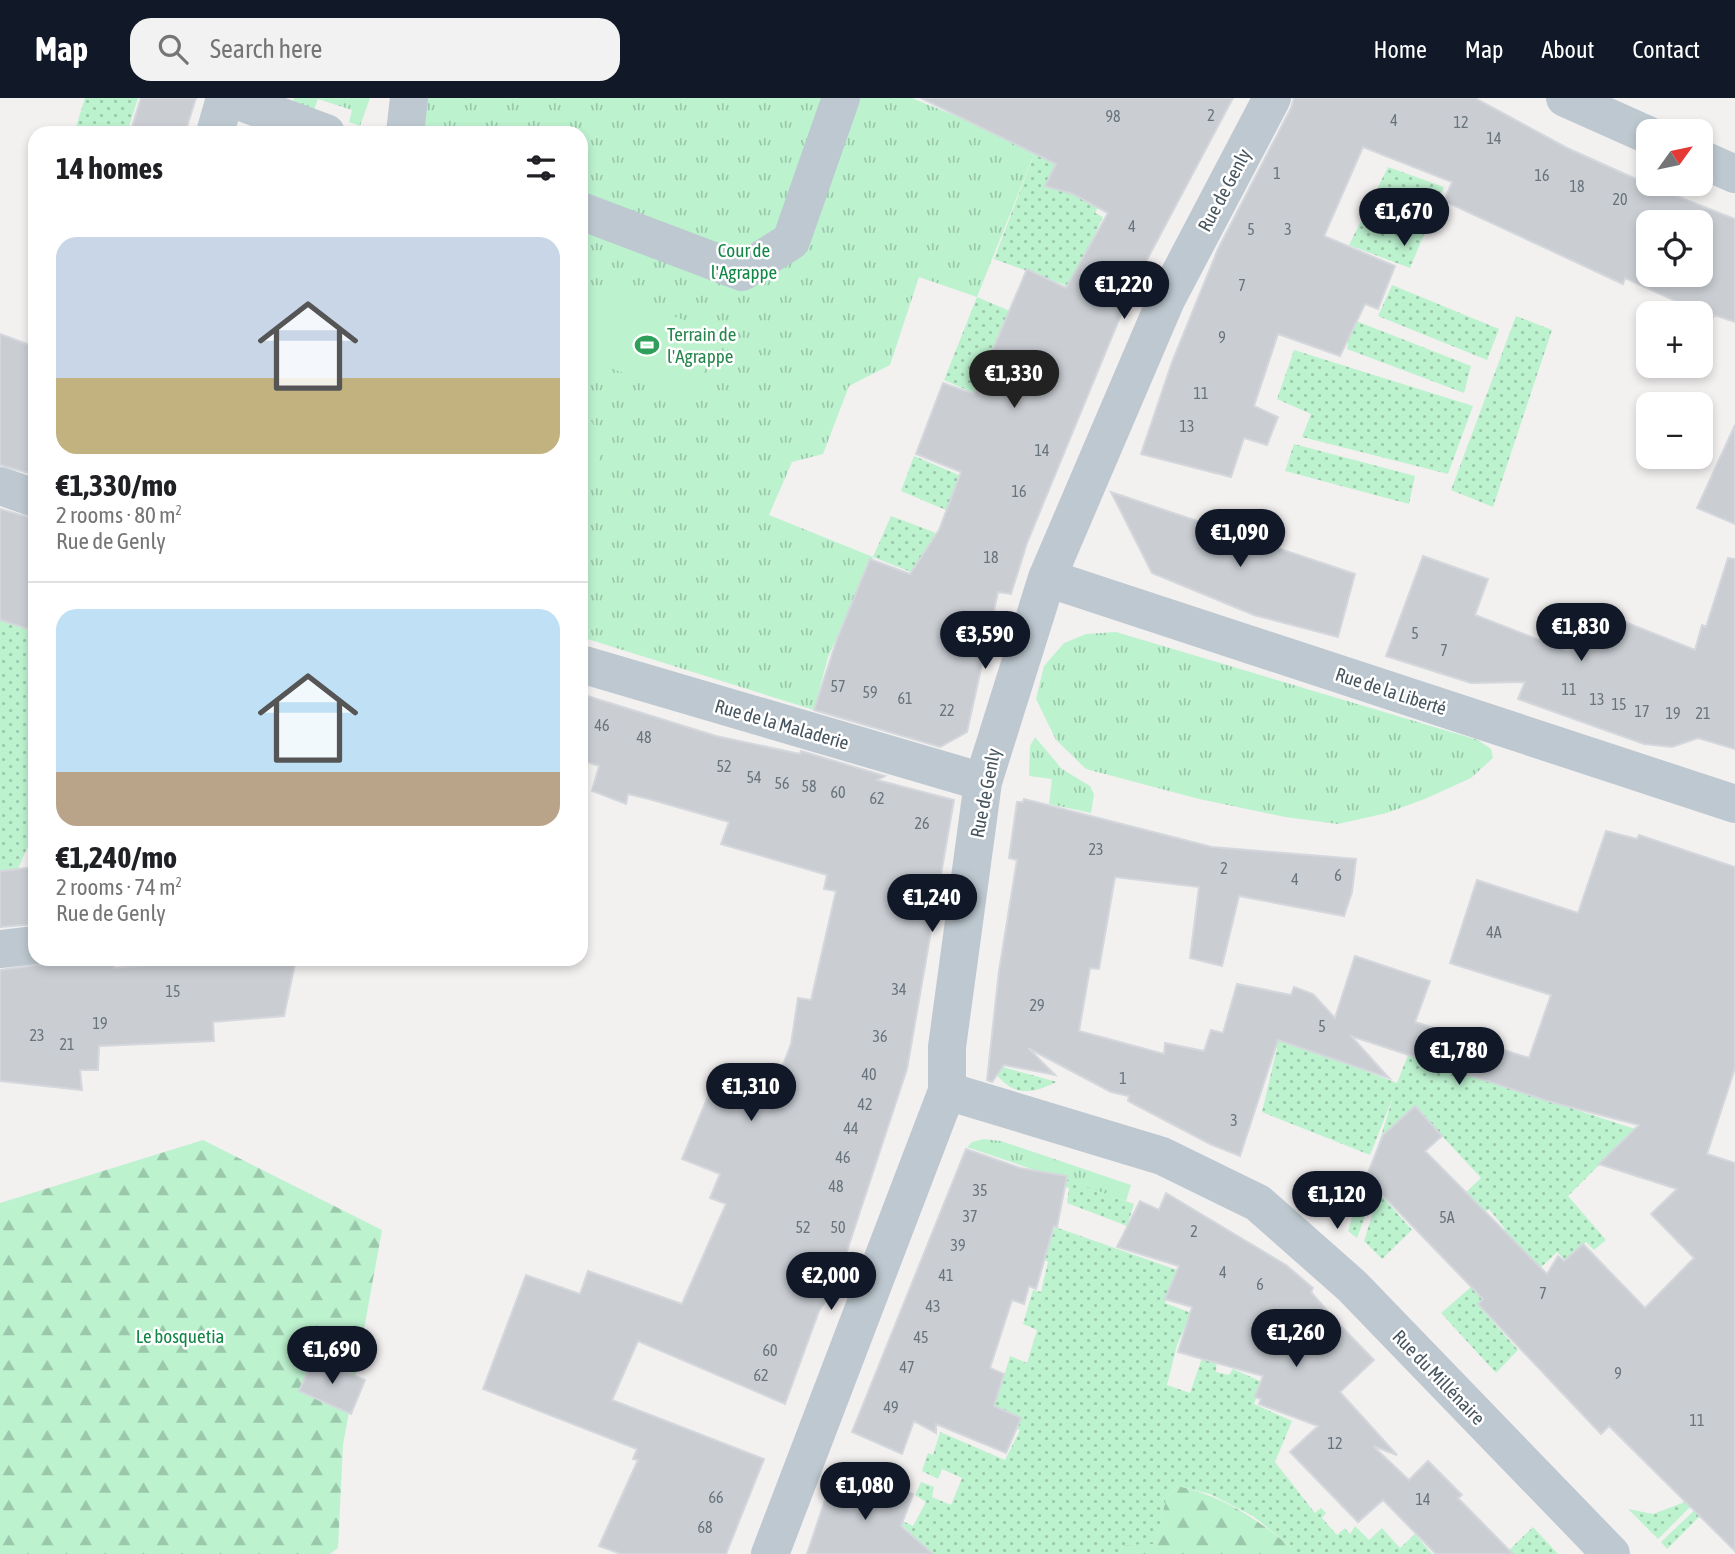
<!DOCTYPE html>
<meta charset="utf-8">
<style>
:root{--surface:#fff;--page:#f2f2f2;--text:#202124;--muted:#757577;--line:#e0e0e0;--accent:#111827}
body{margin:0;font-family:"Asap Condensed",sans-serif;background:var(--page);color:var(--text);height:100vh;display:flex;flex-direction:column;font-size:26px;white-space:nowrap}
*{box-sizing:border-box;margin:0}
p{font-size:23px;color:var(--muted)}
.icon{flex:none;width:38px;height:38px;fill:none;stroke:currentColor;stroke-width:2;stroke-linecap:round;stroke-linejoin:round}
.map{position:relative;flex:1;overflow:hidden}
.drawer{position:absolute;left:28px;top:28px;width:560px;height:840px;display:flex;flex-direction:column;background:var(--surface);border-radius:21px;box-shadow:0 4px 10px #0003}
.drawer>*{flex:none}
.needle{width:46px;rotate:57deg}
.buttons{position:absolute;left:1636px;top:21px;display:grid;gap:14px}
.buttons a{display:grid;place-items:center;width:77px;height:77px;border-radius:14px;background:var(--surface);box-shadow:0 4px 10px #0003;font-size:35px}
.price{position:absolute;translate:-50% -60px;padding:0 16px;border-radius:24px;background:var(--accent);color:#fff;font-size:23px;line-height:46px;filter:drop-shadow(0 2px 4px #0008)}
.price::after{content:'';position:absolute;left:50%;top:42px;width:21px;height:16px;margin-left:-10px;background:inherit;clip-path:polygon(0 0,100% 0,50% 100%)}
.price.on{background:#222;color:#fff}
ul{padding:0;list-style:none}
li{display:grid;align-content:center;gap:14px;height:371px;padding:0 28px}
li+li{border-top:2px solid var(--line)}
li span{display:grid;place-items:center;height:217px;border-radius:21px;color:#555}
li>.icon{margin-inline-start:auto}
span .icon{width:126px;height:126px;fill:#fffc;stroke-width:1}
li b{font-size:30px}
h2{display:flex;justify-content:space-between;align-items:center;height:84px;padding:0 28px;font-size:30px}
header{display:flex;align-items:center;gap:42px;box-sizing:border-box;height:98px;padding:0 35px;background:var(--accent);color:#fff}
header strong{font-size:33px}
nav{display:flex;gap:38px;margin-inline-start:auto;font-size:24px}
.search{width:490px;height:63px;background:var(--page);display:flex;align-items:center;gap:18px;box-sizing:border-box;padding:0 24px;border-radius:21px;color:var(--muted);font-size:26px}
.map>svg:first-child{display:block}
</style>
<header>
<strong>Map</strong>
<div class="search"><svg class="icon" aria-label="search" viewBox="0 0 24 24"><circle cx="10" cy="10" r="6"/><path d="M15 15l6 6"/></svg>Search here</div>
<nav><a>Home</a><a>Map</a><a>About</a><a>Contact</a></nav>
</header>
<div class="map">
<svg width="1735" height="1456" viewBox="0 0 1735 1456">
<defs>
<pattern id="grass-tufts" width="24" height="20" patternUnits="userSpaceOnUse" patternTransform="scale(1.75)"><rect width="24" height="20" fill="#bdf2cf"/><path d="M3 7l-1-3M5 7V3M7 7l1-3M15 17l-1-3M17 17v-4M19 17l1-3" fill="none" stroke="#9bc7ab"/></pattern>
<pattern id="forest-firs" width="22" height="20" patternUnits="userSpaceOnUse" patternTransform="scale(1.75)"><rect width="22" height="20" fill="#bdf2cf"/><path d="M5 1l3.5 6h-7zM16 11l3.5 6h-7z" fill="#9bc7ab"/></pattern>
<pattern id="garden-dots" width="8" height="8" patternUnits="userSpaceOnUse" patternTransform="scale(1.75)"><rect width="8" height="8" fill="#bdf2cf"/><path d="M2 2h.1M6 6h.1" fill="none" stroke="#9bc7ab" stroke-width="1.8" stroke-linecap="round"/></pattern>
</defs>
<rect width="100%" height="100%" fill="#f3f0f0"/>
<path fill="url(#grass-tufts)" d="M294 0H370L360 28 349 24 352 12 318 1 314 12 292 7Z
M424 0H912L1036 51 977 199 919 179 890 267 849 288 823 356 792 364 769 417 873 459 828 559 814 612 581 539V35H420Z
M1116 534 1478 642 1491 651 1493 660 1471 680 1427 700 1387 715 1338 726 1285 719 1199 701 1086 671 1056 642 1036 601 1044 568 1064 545 1086 536Z
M1035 639 1062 671 1090 688 1094 696 1091 715 1049 706 1052 681 1029 678 1030 648Z
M984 1041 1001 1043 1131 1087 1126 1103 967 1049 972 1044Z"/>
<path fill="url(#forest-firs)" d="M203 1042 382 1132 343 1347 338 1450 330 1456H0V1105Z
M1178 1388C1229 1400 1259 1423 1299 1456H1118L1123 1447 1155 1445 1166 1401Z"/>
<path fill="url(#garden-dots)" d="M85 0H138L127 35H74Z
M1062 44 1053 65 1107 90 1095 115 1103 119 1093 140 1108 147 1086 199 1064 191 1065 187 994 161 1036 51Z
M1388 69 1444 89 1410 170 1349 147Z
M1392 187 1499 231 1487 262 1378 218Z
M977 199 1010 213 976 296 944 282Z
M1516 218 1552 232 1493 409 1451 392Z
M1351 221 1471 268 1464 295 1347 251Z
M1294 252 1473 308 1448 376 1302 339 1311 316 1277 301Z
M1294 346 1415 378 1409 406 1285 373Z
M914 358 992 391 979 426 901 393Z
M891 418 936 435 933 440 943 445 934 483 873 459Z
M0 506 27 507 20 529 35 533V733L16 775H0Z
M1276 938 1397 985 1408 957 1635 1031 1568 1098 1606 1142 1594 1152 1586 1144 1566 1163 1557 1154 1535 1175 1524 1163 1478 1207 1518 1252 1496 1275 1441 1215 1486 1176 1474 1161 1505 1131 1489 1111 1485 1114 1466 1094 1481 1080 1416 1010 1376 1055 1393 999 1370 1057 1262 1014 1277 950 1272 948Z
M988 965 1057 984C1025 999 1009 997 988 965Z
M1060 1079 1134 1106 1127 1128 1067 1105 1069 1090 1057 1087Z
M1364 1079 1375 1091 1357 1140 1348 1133Z
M1379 1095 1412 1132 1382 1161 1364 1143Z
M1055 1129 1177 1172 1165 1205 1191 1215 1177 1247 1167 1287 1190 1295 1204 1254 1217 1259 1216 1274 1229 1277 1233 1271 1262 1284 1254 1306 1292 1323 1275 1364 1315 1415 1321 1410 1326 1415 1322 1420 1337 1437 1345 1430 1350 1436 1355 1428 1369 1442 1382 1430 1400 1450 1415 1436 1432 1456H1299L1253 1418 1210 1396 1178 1388 1166 1401 1155 1446 1123 1447 1118 1456H910L912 1436 890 1417 913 1428 926 1404 915 1397 921 1384 934 1389 932 1399 951 1407 962 1380 942 1371 938 1381 922 1373 928 1355 933 1357 940 1334 1005 1362 1020 1332 985 1318 989 1283 1001 1288 1010 1258 1027 1265 1037 1232 1023 1226 1033 1192 1041 1194 1048 1164 1044 1161Z
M1722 1386 1708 1410 1667 1451 1661 1444Z
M1685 1404 1690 1409 1658 1441 1628 1411 1653 1416Z
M1533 1429 1558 1456H1510L1508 1453Z"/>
<path fill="#bdf2cf" d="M581 183 718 235 693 301 581 259Z
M581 311C606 335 608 366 581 390Z"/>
<path fill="#caced3" stroke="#d4d7dc" stroke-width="2" fill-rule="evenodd" d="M141 0H196L185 35H130Z
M921 0H1233L1132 190 1027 445 1011 496 998 494 967 634 940 649 814 612 837 541 870 461 910 476 939 432 961 374 916 356 943 285 974 296 1027 171 1066 190 1108 115 1073 96 1045 88 1056 66Z
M1294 0H1475L1567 50 1656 90 1735 121V224L1714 217 1713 220 1625 180 1623 186 1444 103 1452 84 1363 49 1324 138 1395 168 1378 211 1365 206 1340 258 1278 236 1254 308 1278 319 1267 347 1244 340 1231 379 1141 356 1172 264 1218 151 1291 10ZM1648 124H1701V177H1648Z
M0 236 35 249V377L0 367Z
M1735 327V426L1697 410Z
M1111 394 1355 476 1338 539 1254 517 1152 475Z
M0 411 35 421V533L0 522Z
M1423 458 1488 481 1475 517 1568 553 1618 521 1695 552 1702 527 1706 529 1728 460 1735 461V651L1698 640 1672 649 1644 646 1518 601 1525 584 1471 585 1386 558Z
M581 596 716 638 800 656 801 653 885 678 877 682 954 702 907 971 846 1156 831 1195 819 1213 785 1306 638 1243 612 1302 764 1361 726 1456H621L599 1448 638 1362 633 1361 637 1351 483 1291 526 1177 580 1196 588 1173 682 1206 726 1106 710 1100 720 1076 682 1061 718 974 773 993 791 946 798 900 811 902 836 793 824 791 827 777 721 746 729 724 649 701 628 696 626 706 592 693 599 668 581 662Z
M1024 701 1212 749 1356 761 1352 794 1344 818 1239 798 1222 868 1190 860 1199 789 1115 779 1099 871 1090 870 1079 933 1164 956 1165 945 1204 953 1211 932 1223 935 1237 886 1291 897 1294 889 1313 896 1335 920 1355 858 1430 883 1415 924 1529 960 1551 897 1450 865 1477 782 1578 815 1606 733 1637 741 1639 737 1735 769V970L1707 1056 1735 1065V1453L1609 1328 1601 1336 1478 1206 1483 1201 1366 1080 1383 1037 1415 1008 1442 1038 1425 1053 1547 1176 1558 1158 1564 1163 1583 1146 1645 1210 1694 1160 1651 1116 1677 1091 1599 1066 1639 1027 1551 1004 1351 938 1389 980 1278 942 1240 1058 1210 1046 1128 1003 1129 998 1111 994 1028 950 1055 977 1004 967 992 984 987 982 999 873 1017 762 1009 760 1017 704H1023Z
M35 769V826L0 829V773Z
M80 861H113L114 870 227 861H296L284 918 213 924 214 943 99 948 98 972H80L82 992 0 983V872Z
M966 1051 1020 1070 1067 1078 1057 1129 1054 1128 1036 1191 1029 1188 1024 1206 1012 1202 990 1270 1004 1276 994 1308 1021 1320 1006 1355 936 1326V1335L914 1323 902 1356 852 1334Z
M1166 1095 1286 1167 1313 1190 1311 1194 1335 1222 1374 1262 1340 1294 1397 1357 1373 1348 1409 1382 1428 1363 1462 1397 1458 1400 1513 1456H1436L1383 1402 1358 1424 1290 1354 1318 1328 1259 1306 1261 1301 1255 1299 1263 1278 1178 1254 1192 1209 1165 1201 1179 1168 1117 1149 1140 1103 1159 1112Z
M314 1260 365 1282 351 1316 299 1293Z
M865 1378 913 1396 901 1428 933 1456H807L830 1387 857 1398Z"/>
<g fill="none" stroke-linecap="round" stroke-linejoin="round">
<path stroke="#bdc8d0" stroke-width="38" d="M230 0 326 35
M1565 0 1648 37
M215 35 225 0
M405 35 409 0
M1701 61 1735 76
M581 113 742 174 791 143 841 0
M0 388 35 400
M1047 480 1735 706
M581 566 983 684
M0 851 35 847
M947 993 1162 1058 1258 1105 1352 1188 1611 1456
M770 1456 947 993V949L983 684 1047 480 1166 202 1272 0"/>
</g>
<defs>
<g id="stadium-bare" transform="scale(1.89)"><path d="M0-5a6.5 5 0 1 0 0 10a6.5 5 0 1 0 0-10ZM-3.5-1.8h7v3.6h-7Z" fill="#2e9e5b" stroke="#fff" stroke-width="2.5" paint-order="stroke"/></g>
</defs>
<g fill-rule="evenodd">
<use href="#stadium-bare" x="647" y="247"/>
</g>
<g text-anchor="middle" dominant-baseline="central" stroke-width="5" stroke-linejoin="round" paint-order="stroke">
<g font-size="16" fill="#68737c">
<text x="1211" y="17">2</text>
<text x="1113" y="18">98</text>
<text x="1394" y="22">4</text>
<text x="1461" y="24">12</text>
<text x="1494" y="40">14</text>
<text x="1277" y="75">1</text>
<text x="1542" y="77">16</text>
<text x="1577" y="88">18</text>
<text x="1620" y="101">20</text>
<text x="1132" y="128">4</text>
<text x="1251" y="131">5</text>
<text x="1288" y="131">3</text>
<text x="1242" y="187">7</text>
<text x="1222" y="239">9</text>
<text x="1201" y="295">11</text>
<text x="1187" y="328">13</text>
<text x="1042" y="352">14</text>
<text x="1019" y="393">16</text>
<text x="991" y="459">18</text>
<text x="1415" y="535">5</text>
<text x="1444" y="552">7</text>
<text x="838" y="588">57</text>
<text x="1569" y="591">11</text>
<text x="870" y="594">59</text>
<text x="905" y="600">61</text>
<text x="1597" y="601">13</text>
<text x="1619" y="606">15</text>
<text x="947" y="612">22</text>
<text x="1642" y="613">17</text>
<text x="1673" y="615">19</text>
<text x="1703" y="615">21</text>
<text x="602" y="627">46</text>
<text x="644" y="639">48</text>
<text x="724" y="668">52</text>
<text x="754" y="679">54</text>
<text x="782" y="685">56</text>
<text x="809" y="688">58</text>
<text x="838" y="694">60</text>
<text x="877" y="700">62</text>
<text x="922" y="725">26</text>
<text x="1096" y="751">23</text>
<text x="1224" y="770">2</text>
<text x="1338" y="777">6</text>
<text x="1295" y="781">4</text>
<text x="1494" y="834">4A</text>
<text x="899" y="891">34</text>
<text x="173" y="893">15</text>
<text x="1037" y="907">29</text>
<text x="100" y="925">19</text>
<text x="1322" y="928">5</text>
<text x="37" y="937">23</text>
<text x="880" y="938">36</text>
<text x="67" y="946">21</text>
<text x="869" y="976">40</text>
<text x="1123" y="980">1</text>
<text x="865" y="1006">42</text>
<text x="1234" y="1022">3</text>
<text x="851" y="1030">44</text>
<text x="843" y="1059">46</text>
<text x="836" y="1088">48</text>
<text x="980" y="1092">35</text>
<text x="970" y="1118">37</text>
<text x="1447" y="1119">5A</text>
<text x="803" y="1129">52</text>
<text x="838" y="1129">50</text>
<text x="1194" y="1133">2</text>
<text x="958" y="1147">39</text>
<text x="1223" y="1174">4</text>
<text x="946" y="1177">41</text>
<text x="1260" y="1186">6</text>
<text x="1543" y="1195">7</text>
<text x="933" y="1208">43</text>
<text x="921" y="1239">45</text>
<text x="770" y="1252">60</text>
<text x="907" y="1269">47</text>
<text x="1618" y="1275">9</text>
<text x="761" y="1277">62</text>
<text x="891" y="1309">49</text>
<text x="1697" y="1322">11</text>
<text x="1335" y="1345">12</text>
<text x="716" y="1399">66</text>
<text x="1423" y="1401">14</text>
<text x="705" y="1429">68</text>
</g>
<g font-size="19" fill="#47555f" stroke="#fff">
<text transform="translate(1224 92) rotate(-62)">Rue de Genly</text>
<text transform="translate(1391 593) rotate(18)">Rue de la Liberté</text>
<text transform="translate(782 626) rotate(16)">Rue de la Maladerie</text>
<text transform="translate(985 695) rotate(-79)">Rue de Genly</text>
<text transform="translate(1439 1279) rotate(46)">Rue du Millénaire</text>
</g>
<g font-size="19" fill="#128646" stroke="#fff">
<text x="744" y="152">Cour de<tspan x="744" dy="22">l'Agrappe</tspan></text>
<text x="180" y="1238">Le bosquetia</text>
</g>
<g font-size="19" fill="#27864d" stroke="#fff" text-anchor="start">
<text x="667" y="236">Terrain de<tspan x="667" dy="22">l'Agrappe</tspan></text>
</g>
</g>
</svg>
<div class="buttons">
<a><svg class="needle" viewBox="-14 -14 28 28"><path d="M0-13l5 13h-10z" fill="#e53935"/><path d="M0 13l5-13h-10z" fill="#757577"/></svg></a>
<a><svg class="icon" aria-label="locate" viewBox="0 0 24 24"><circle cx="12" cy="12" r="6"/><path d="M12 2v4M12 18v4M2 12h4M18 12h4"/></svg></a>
<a>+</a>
<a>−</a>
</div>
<b class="price" style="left:1404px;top:150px">€1,670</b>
<b class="price" style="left:1124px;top:223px">€1,220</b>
<b class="price on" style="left:1014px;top:312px">€1,330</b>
<b class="price" style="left:1240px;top:471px">€1,090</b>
<b class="price" style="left:1581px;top:565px">€1,830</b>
<b class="price" style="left:985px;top:573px">€3,590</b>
<b class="price" style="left:932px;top:836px">€1,240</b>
<b class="price" style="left:1459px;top:989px">€1,780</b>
<b class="price" style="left:751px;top:1025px">€1,310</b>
<b class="price" style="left:1337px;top:1133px">€1,120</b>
<b class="price" style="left:831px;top:1214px">€2,000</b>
<b class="price" style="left:1296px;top:1271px">€1,260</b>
<b class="price" style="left:332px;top:1288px">€1,690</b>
<b class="price" style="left:865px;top:1424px">€1,080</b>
<section class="drawer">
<h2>14 homes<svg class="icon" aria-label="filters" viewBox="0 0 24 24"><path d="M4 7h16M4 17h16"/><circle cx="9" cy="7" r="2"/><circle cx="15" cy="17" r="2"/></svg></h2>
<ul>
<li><span style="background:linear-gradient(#c9d6e8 65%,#c2b280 0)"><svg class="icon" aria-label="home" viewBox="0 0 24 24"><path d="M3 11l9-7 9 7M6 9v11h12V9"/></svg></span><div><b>€1,330/mo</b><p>2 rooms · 80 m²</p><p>Rue de Genly</p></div></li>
<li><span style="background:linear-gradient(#bfe0f5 75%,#b9a48a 0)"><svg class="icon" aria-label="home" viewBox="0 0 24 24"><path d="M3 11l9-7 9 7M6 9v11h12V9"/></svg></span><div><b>€1,240/mo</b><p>2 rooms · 74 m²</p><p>Rue de Genly</p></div></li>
</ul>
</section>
</div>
